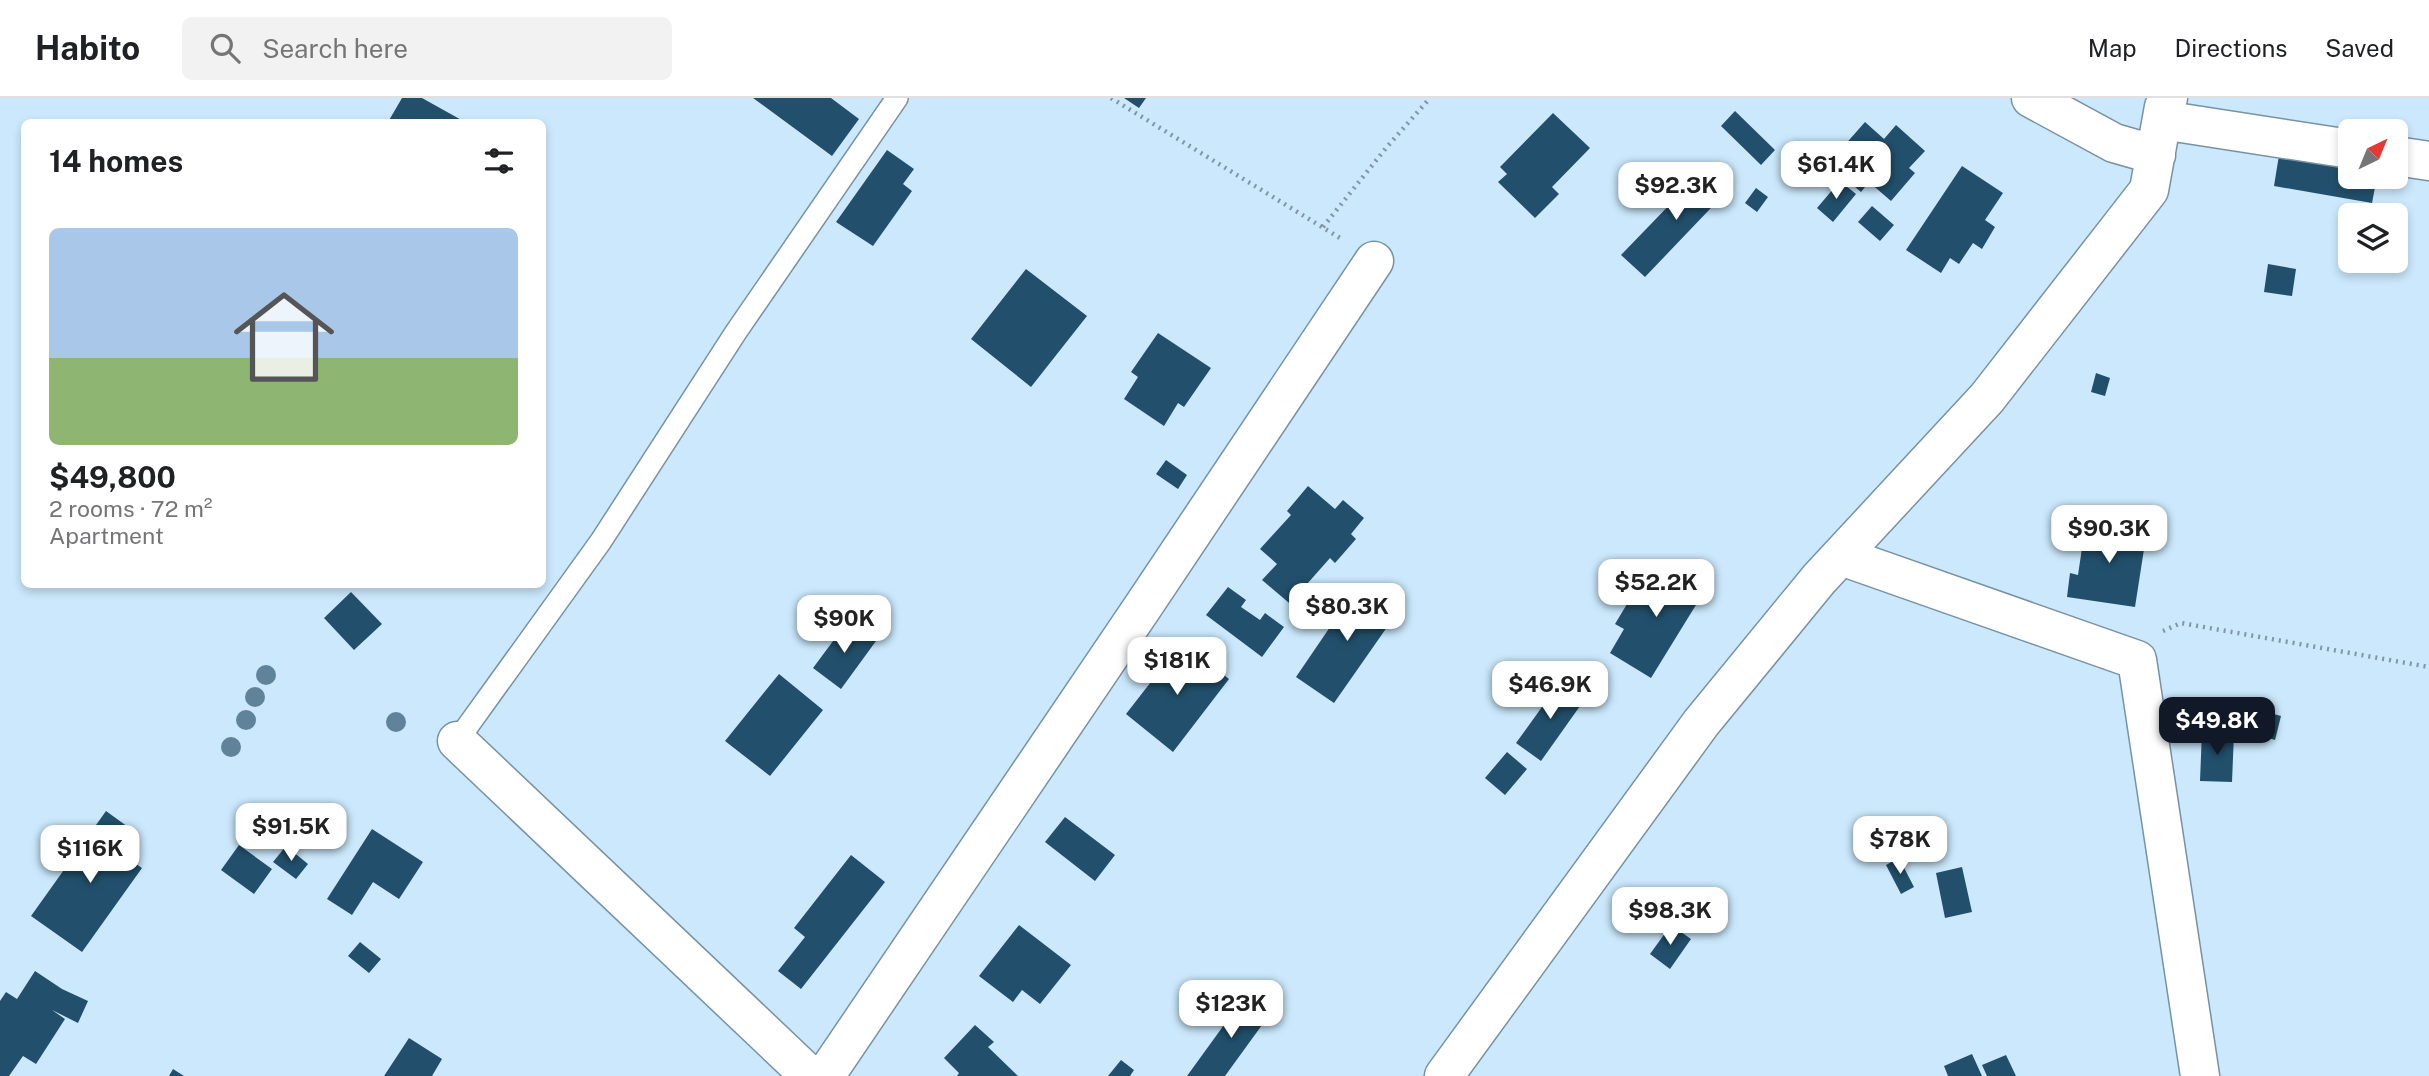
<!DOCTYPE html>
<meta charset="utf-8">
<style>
:root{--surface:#fff;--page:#f2f2f2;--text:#202124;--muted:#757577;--line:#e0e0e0;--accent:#111827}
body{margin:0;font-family:"Public Sans",sans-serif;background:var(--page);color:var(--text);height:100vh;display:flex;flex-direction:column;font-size:26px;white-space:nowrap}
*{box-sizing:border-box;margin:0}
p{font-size:23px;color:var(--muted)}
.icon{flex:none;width:38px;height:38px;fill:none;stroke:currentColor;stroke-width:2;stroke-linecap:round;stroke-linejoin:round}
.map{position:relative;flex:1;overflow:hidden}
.side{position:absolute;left:21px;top:21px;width:525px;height:469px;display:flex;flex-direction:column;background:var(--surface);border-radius:10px;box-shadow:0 4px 10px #0003}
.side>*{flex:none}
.needle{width:46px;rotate:43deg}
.buttons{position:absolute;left:2338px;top:21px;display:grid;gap:14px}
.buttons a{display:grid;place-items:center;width:70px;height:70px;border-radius:10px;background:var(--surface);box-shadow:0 4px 10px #0003;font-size:35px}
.price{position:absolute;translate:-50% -60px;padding:0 16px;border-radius:14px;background:#fff;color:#222;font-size:23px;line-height:46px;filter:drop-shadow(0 2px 4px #0008)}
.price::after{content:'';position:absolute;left:50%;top:42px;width:21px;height:16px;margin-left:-10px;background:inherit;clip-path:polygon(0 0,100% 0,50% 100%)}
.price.active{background:var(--accent);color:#fff}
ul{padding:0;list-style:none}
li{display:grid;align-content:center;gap:14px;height:371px;padding:0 28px}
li+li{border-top:2px solid var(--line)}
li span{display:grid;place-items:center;height:217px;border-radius:10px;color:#555}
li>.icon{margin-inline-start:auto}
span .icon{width:126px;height:126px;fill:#fffc;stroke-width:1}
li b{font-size:30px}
h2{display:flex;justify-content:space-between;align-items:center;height:84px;padding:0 28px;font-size:30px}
header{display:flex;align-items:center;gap:42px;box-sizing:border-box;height:98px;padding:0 35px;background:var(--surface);border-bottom:2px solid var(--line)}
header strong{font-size:33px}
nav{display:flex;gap:38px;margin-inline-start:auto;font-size:24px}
.search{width:490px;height:63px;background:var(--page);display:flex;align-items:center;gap:18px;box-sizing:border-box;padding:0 24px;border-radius:10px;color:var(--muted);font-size:26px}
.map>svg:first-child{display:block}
</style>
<header>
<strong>Habito</strong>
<div class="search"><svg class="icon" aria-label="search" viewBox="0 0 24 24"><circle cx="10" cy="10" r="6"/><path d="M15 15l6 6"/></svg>Search here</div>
<nav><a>Map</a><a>Directions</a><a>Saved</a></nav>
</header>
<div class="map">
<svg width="2429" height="978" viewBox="0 0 2429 978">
<rect width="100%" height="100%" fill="#cbe8fc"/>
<path fill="#22506c" d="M402 0H422L465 24H388Z
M753 0H831L859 21 832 58Z
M1124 0H1146L1139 10Z
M1735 13 1775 52 1761 67 1721 28Z
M1553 15 1590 50 1552 89 1559 96 1535 120 1498 84 1507 76 1500 69Z
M1865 24 1884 41 1896 27 1925 53 1909 70 1915 75 1891 103 1869 84 1861 94 1828 66Z
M2280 51 2350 63V79H2377L2372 105 2274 88Z
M887 52 914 71 903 86 912 93 873 148 836 124Z
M1707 68 1730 90 1645 179 1621 157Z
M1962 68 2003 95 1985 122 1995 129 1982 151 1973 145 1959 166 1950 160 1941 175 1906 152Z
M1840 83 1856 96 1833 124 1817 110Z
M1756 90 1768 99 1757 114 1745 105Z
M1872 108 1894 127 1880 143 1858 124Z
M2268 166 2296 171 2292 198 2264 194Z
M1026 171 1087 218 1031 289 971 241Z
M1158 235 1211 270 1184 309 1178 305 1164 328 1124 301 1138 279 1131 274Z
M2096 275 2110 280 2105 298 2091 294Z
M1166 362 1187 377 1178 391 1156 376Z
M1308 388 1335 411 1343 402 1364 420 1351 436 1356 441 1335 465 1330 460 1307 486 1312 491 1295 510 1262 482 1277 466 1260 451 1291 417 1287 413Z
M2086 423 2147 432 2135 509 2067 499 2070 475 2078 477Z
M1666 465 1707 489 1651 580 1610 555 1624 531 1615 526 1636 491 1646 497Z
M1360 485 1399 512 1334 605 1296 579Z
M1228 489 1246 502 1241 509 1260 522 1265 515 1284 529 1262 559 1206 517Z
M351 494 382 526 354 552 324 520Z
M848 523 876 543 841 591 813 570Z
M1182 544 1229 581 1173 654 1126 616Z
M779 576 823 612 770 678 725 643Z
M1560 584 1585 601 1541 663 1516 645Z
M2259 612 2281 618 2275 642 2253 635Z
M2202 633 2234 635 2232 684 2200 683Z
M1507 654 1527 671 1505 697 1485 680Z
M106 713 135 734 120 755 142 770 82 854 31 818Z
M1065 719 1115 757 1095 783 1045 744Z
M372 731 423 764 399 801 373 784 352 817 327 801Z
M239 747 272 771 254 796 221 772Z
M286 748 308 766 296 781 273 764Z
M851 757 885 784 801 891 778 873 805 839 794 830Z
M1899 760 1914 789 1901 796 1886 767Z
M1962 769 1972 814 1945 820 1936 775Z
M1019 827 1071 867 1040 906 1022 892 1013 904 979 878Z
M1671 827 1691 841 1670 871 1650 856Z
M360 844 381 861 369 875 348 858Z
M35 873 62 891 88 903 78 925 52 912 65 921 36 966 23 958 9 978H0V903L6 894 17 901Z
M1245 898 1270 916 1225 978H1187Z
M975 927 994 944 988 949 1018 978H957L959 975 944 960Z
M409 940 442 961 432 978H384Z
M1972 956 1982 978H1948L1944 968Z
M2006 957 2016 978H1987L1982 967Z
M1121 962 1134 972 1130 978H1108Z
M173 971 184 978H169Z"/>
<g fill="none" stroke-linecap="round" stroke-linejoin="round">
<g stroke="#7792a4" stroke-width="24">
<path id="service" d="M457 643 601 443 736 234 897 0"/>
</g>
<g stroke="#7792a4" stroke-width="41">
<path id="minor" d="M2031 0 2114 45 2156 57
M2162 22 2350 51
M2396 58 2429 63
M1841 458 2137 562 2200 978
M457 643 810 978
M825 978 1142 510 1374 163
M1444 978 1701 625 1819 481 1987 300 2149 92 2164 9 2168 0"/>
</g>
<path stroke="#8095a5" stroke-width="4.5" stroke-dasharray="2 5" stroke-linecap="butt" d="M1111 0 1340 140
M1323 129 1386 50 1430 0
M2163 533 2181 525 2429 569"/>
<use href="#service" stroke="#fff" stroke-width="21"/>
<use href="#minor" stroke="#fff" stroke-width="38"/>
</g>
<g fill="#618399">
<circle cx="266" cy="577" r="10"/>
<circle cx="255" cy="599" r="10"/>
<circle cx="246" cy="622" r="10"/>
<circle cx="396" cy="624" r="10"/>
<circle cx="231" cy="649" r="10"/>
</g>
</svg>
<div class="buttons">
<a><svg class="needle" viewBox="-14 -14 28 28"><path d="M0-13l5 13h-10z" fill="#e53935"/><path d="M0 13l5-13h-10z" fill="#757577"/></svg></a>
<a><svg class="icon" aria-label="layers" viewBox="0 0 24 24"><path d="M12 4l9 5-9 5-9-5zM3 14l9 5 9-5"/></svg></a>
</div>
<b class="price" style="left:1836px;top:103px">$61.4K</b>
<b class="price" style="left:1676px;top:124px">$92.3K</b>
<b class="price" style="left:2109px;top:467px">$90.3K</b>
<b class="price" style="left:1656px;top:521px">$52.2K</b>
<b class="price" style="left:1347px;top:545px">$80.3K</b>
<b class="price" style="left:844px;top:557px">$90K</b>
<b class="price" style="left:1177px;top:599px">$181K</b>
<b class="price" style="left:1550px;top:623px">$46.9K</b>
<b class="price active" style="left:2217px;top:659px">$49.8K</b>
<b class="price" style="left:291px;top:765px">$91.5K</b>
<b class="price" style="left:1900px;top:778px">$78K</b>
<b class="price" style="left:90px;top:787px">$116K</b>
<b class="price" style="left:1670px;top:849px">$98.3K</b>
<b class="price" style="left:1231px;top:942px">$123K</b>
<section class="side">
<h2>14 homes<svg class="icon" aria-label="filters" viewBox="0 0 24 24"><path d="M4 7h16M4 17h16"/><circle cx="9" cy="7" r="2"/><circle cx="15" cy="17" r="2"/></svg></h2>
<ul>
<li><span style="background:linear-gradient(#a9c7e8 60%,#8fb573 0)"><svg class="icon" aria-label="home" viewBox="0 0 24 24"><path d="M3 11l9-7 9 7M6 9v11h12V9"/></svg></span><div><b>$49,800</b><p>2 rooms · 72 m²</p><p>Apartment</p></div></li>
</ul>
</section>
</div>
